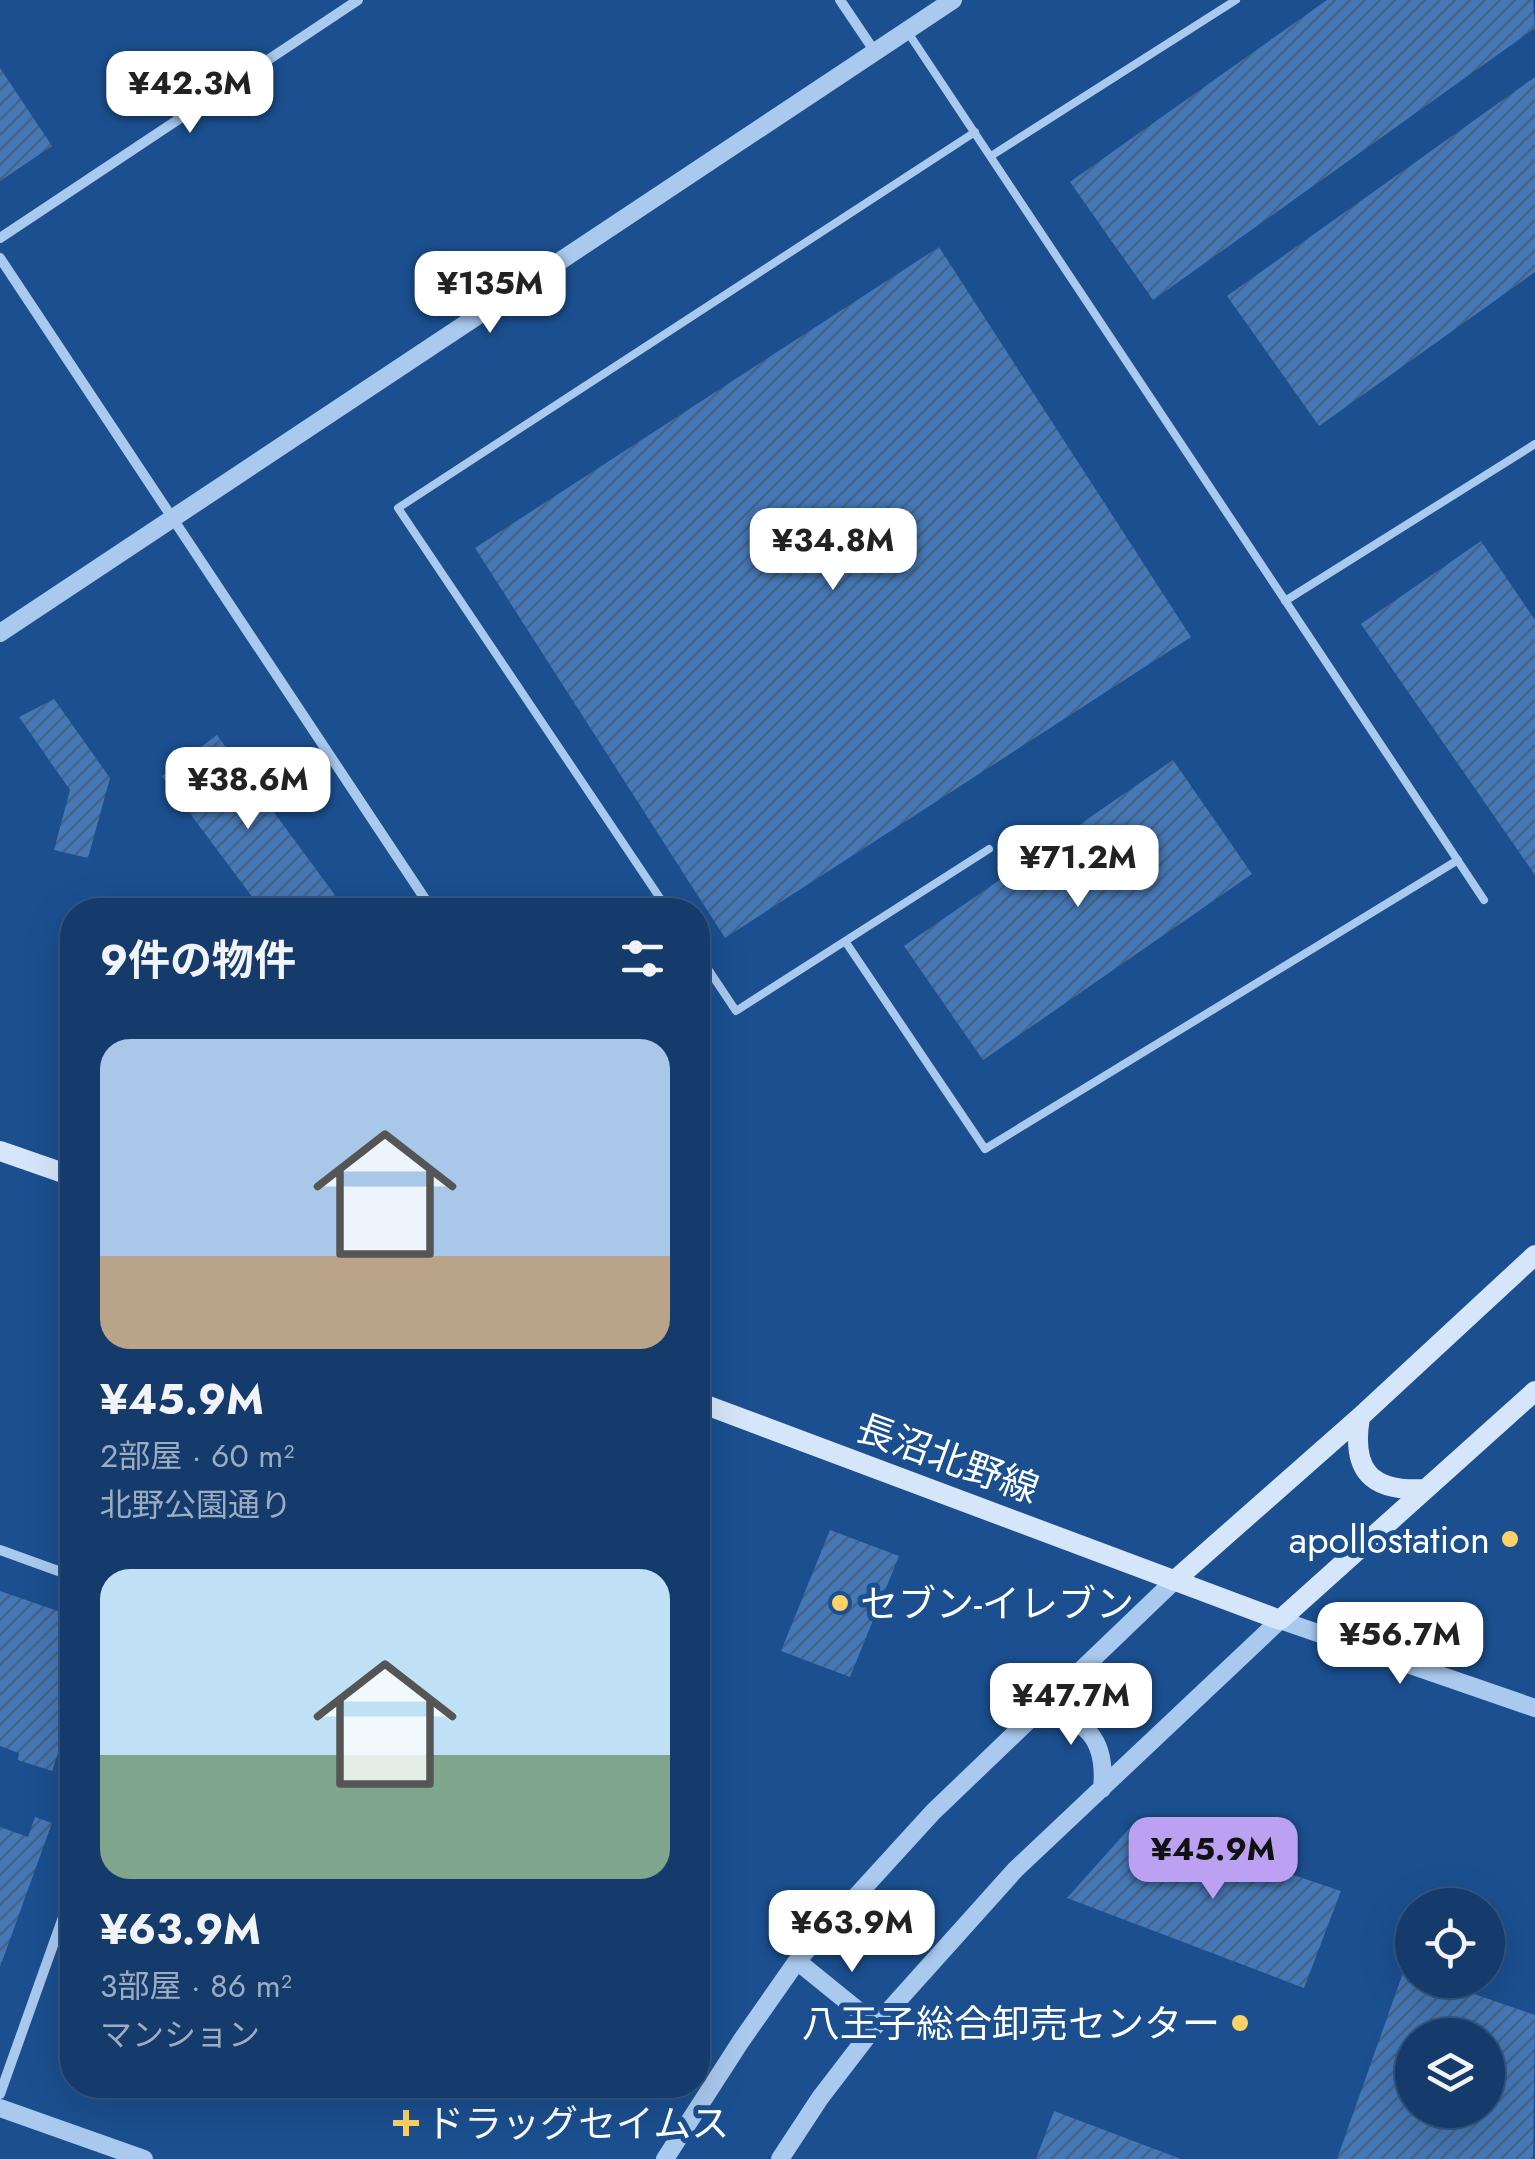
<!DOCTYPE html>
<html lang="ja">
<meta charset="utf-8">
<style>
:root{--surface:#143b6b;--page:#1d4271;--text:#f1f3f6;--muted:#9dadc1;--line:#33557e;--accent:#bca0f2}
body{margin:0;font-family:Jost,"Noto Sans JP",sans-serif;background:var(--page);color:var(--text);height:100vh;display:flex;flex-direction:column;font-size:38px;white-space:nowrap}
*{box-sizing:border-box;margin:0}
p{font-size:32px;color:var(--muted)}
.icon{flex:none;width:55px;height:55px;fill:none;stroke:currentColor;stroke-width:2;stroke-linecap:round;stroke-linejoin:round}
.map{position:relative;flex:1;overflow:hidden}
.side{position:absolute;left:60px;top:898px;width:650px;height:1200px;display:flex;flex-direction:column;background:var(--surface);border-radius:40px;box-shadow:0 10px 40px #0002,0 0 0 2px var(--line)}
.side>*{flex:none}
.controls{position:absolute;left:1395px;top:1888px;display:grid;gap:20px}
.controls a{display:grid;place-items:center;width:110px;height:110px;border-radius:50%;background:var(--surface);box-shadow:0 10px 40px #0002,0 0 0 2px var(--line);font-size:50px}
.price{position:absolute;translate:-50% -85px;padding:0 22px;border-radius:20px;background:#fff;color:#222;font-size:32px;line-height:65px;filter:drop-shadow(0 2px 5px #0008)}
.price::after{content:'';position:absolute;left:50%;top:60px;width:30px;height:22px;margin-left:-15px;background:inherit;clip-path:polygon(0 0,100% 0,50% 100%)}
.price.active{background:var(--accent);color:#111}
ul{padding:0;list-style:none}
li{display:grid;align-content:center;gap:20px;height:530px;padding:0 40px}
li span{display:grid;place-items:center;height:310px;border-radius:30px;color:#555}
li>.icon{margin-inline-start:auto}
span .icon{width:180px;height:180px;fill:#fffc;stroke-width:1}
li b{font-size:42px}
h2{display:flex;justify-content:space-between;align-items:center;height:120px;padding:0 40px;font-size:42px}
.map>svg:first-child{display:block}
</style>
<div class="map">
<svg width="1535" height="2159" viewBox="0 0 1535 2159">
<defs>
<pattern id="building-hatch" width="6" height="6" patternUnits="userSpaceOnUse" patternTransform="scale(2.5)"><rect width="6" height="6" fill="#4478b7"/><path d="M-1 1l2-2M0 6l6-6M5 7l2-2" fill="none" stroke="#486282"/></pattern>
</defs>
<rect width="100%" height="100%" fill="#1b4f8f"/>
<path fill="url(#building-hatch)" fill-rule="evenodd" d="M1327 0H1533L1535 28 1153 300 1070 182Z
M0 68 52 146 0 181Z
M1535 77V272L1319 426 1227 296Z
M939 247 1191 637 725 938 475 548Z
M1481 541 1535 620V875L1361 624Z
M54 699 110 778 88 858 54 850 70 790 19 717Z
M217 735 346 910H262L162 776Z
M1173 760 1252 874 983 1060 904 946Z
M830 1530 899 1556 850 1677 781 1651Z
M0 1591 72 1616V1712L52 1771 18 1760 19 1753 0 1746Z
M35 1817 52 1823 0 1967V1827L28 1837Z
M1135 1822 1341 1891 1304 1988 1067 1898Z
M1404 1970 1412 1973V1980H1434L1535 2015 1533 2159H1337ZM1412 2035H1488V2110H1412Z
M1054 2111 1181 2159H1036Z"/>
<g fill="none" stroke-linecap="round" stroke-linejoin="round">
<path stroke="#a9c9ee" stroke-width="8" d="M907 31 1484 900
M991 156 1236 0
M1285 601 1535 444
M668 910 398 508 975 132
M845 941 985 1149 1458 860
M698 954 736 1011 989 849"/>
<path stroke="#a9c9ee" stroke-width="10" d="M840 0 875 52
M0 238 358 0
M0 258 429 905 427 910
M0 1550 72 1576
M0 2094 72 1892"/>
<path stroke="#a9c9ee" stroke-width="18" d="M0 633 953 0
M1038 1711C1086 1717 1107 1739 1102 1789
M797 1961 876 2025
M0 2108 144 2159
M665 2159 741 2041 797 1961 933 1812 1174 1581
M780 2159 820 2098 876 2025 1015 1870 1280 1620 1535 1708"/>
<path stroke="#d6e6fa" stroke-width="20" d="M0 1151 72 1176
M698 1402 1280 1620 1535 1391
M1360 1417C1351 1471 1371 1492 1425 1489
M1174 1581 1360 1417 1535 1255"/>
</g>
<g fill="#ffd166" stroke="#1b4f8f" stroke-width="4">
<circle cx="1510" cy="1539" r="10"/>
<circle cx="840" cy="1603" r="10"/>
<circle cx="1240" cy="2023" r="10"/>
<path d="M401 2108h10v10h10v10h-10v10h-10v-10h-10v-10h10z"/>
</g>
<g text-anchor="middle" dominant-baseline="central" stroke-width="10" stroke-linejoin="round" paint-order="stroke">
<g font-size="38" fill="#fff" stroke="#1b4f8f">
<text transform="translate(948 1458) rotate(20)">長沼北野線</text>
</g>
<g font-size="38" fill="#fff" stroke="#1b4f8f" text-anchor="end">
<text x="1490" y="1539">apollostation</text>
<text x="860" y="1603" text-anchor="start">セブン-イレブン</text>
<text x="1220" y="2023">八王子総合卸売センター</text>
<text x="426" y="2123" text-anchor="start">ドラッグセイムス</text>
</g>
</g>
</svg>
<div class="controls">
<a><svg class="icon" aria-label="locate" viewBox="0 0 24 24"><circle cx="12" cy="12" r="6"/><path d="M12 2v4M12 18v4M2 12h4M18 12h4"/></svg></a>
<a><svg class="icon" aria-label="layers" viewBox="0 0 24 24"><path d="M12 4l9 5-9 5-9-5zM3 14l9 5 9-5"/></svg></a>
</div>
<b class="price" style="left:190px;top:136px">¥42.3M</b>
<b class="price" style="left:490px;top:336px">¥135M</b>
<b class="price" style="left:833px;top:593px">¥34.8M</b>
<b class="price" style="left:248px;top:832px">¥38.6M</b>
<b class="price" style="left:1078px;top:910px">¥71.2M</b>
<b class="price" style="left:1400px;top:1687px">¥56.7M</b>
<b class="price" style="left:1071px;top:1748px">¥47.7M</b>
<b class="price active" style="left:1213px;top:1902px">¥45.9M</b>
<b class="price" style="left:852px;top:1975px">¥63.9M</b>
<section class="side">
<h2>9件の物件<svg class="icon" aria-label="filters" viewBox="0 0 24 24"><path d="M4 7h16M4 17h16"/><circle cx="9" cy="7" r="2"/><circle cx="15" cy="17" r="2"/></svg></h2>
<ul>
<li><span style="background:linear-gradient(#a9c7e8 70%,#b9a48a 0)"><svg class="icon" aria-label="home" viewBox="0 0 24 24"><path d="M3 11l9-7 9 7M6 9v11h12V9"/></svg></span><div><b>¥45.9M</b><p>2部屋 · 60 m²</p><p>北野公園通り</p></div></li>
<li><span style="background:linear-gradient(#bfe0f5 60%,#7fa58c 0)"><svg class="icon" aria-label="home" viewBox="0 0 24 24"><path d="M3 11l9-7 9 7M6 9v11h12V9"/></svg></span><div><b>¥63.9M</b><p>3部屋 · 86 m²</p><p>マンション</p></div></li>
</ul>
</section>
</div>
